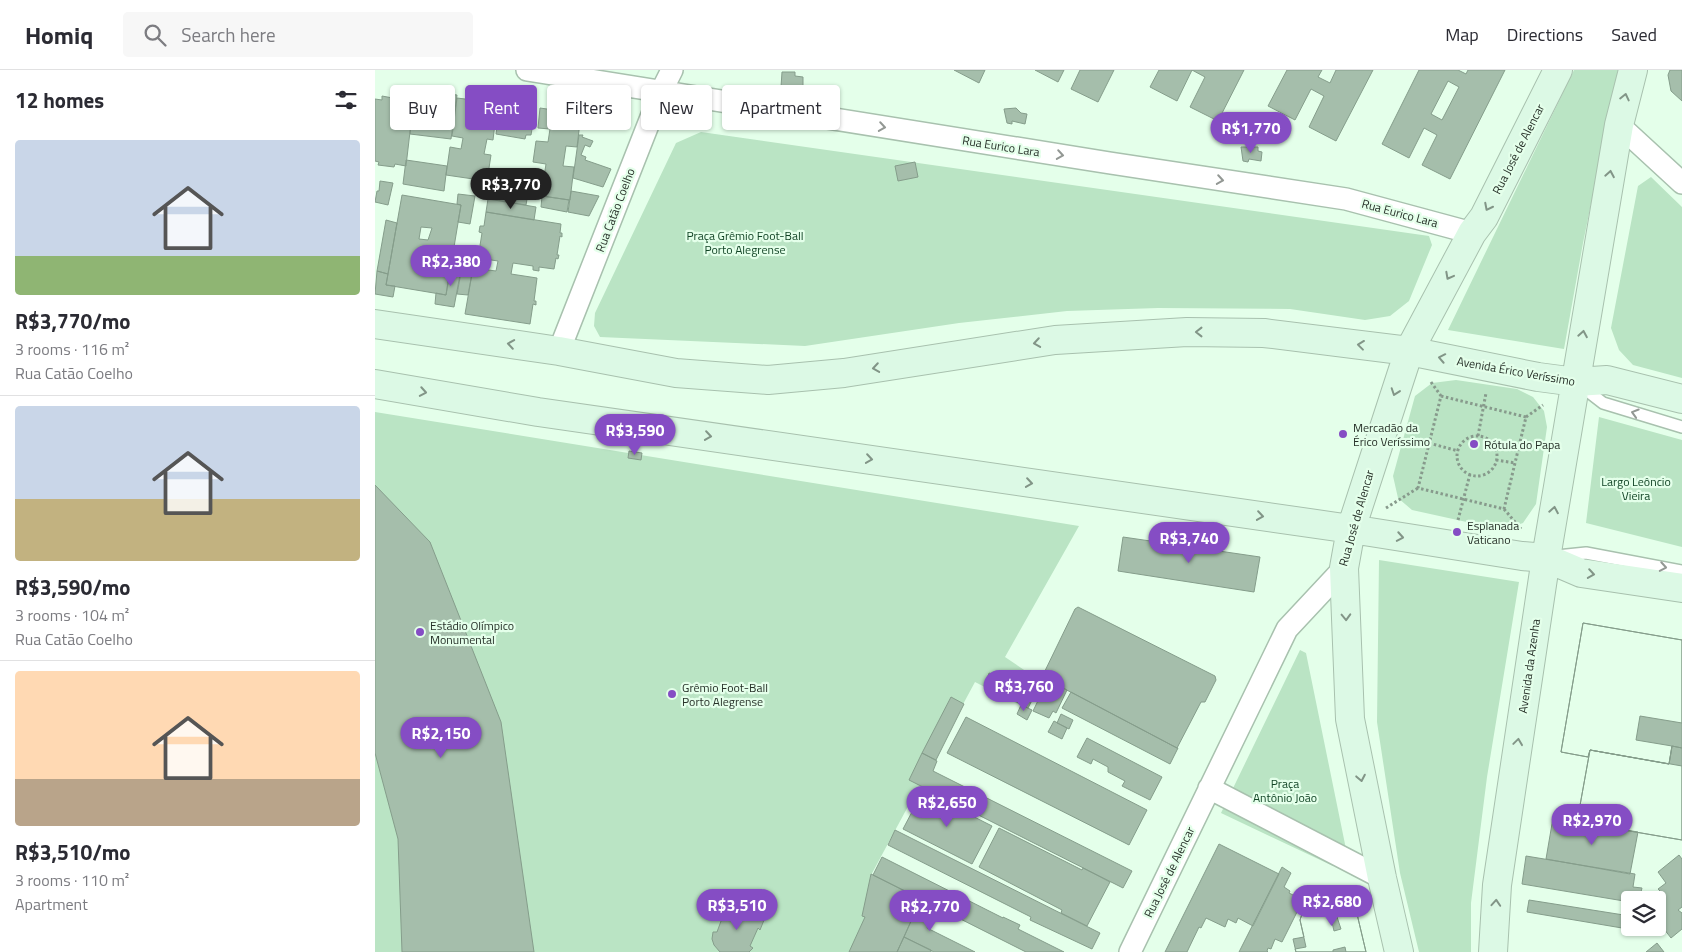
<!DOCTYPE html>
<meta charset="utf-8">
<style>
:root{--surface:#fff;--page:#f7f7f7;--text:#2b2b33;--muted:#7c7c81;--line:#e1e1e2;--accent:#854dc4}
body{margin:0;font-family:"Titillium Web",sans-serif;background:var(--page);color:var(--text);height:100vh;display:flex;flex-direction:column;font-size:19px;white-space:nowrap}
*{box-sizing:border-box;margin:0}
p{font-size:16px;color:var(--muted)}
.icon{flex:none;width:28px;height:28px;fill:none;stroke:currentColor;stroke-width:2;stroke-linecap:round;stroke-linejoin:round}
.map{position:relative;flex:1;overflow:hidden}
.side{display:flex;flex-direction:column;background:var(--surface);width:375px}
.side>*{flex:none}
.guide{position:absolute;left:15px;top:15px;width:475px;height:45px;display:flex;gap:10px}
.tools{position:absolute;left:1246px;top:821px;display:grid;gap:10px}
.tools a{display:grid;place-items:center;width:45px;height:45px;border-radius:5px;background:var(--surface);box-shadow:0 1px 4px #0004;font-size:25px}
.price{position:absolute;translate:-50% -42px;padding:0 11px;border-radius:18px;background:var(--accent);color:#fff;font-size:16px;line-height:32px;filter:drop-shadow(0 1px 2px #0008)}
.price::after{content:'';position:absolute;left:50%;top:30px;width:15px;height:11px;margin-left:-8px;background:inherit;clip-path:polygon(0 0,100% 0,50% 100%)}
.price.on{background:#222;color:#fff}
ul{padding:0;list-style:none}
li{display:grid;align-content:center;gap:10px;height:265px;padding:0 15px}
li+li{border-top:1px solid var(--line)}
li span{display:grid;place-items:center;height:155px;border-radius:5px;color:#555}
li>.icon{margin-inline-start:auto}
span .icon{width:90px;height:90px;fill:#fffc;stroke-width:1}
li b{font-size:21px}
h2{display:flex;justify-content:space-between;align-items:center;height:60px;padding:0 15px;font-size:21px}
.tag{padding:0 18px;border-radius:5px;background:var(--surface);box-shadow:0 1px 4px #0004;font-size:18px;line-height:45px}
.tag.on{background:var(--accent);color:#fff}
header{display:flex;align-items:center;gap:30px;box-sizing:border-box;height:70px;padding:0 25px;background:var(--surface);border-bottom:1px solid var(--line)}
header strong{font-size:24px}
nav{display:flex;gap:28px;margin-inline-start:auto;font-size:18px}
.search{width:350px;height:45px;background:var(--page);display:flex;align-items:center;gap:12px;box-sizing:border-box;padding:0 18px;border-radius:5px;color:var(--muted);font-size:19px}
main{display:flex;flex:1;min-height:0}
.map>svg:first-child{display:block}
</style>
<header>
<strong>Homiq</strong>
<div class="search"><svg class="icon" aria-label="search" viewBox="0 0 24 24"><circle cx="10" cy="10" r="6"/><path d="M15 15l6 6"/></svg>Search here</div>
<nav><a>Map</a><a>Directions</a><a>Saved</a></nav>
</header>
<main>
<section class="side">
<h2>12 homes<svg class="icon" aria-label="filters" viewBox="0 0 24 24"><path d="M4 7h16M4 17h16"/><circle cx="9" cy="7" r="2"/><circle cx="15" cy="17" r="2"/></svg></h2>
<ul>
<li><span style="background:linear-gradient(#c9d6e8 75%,#8fb573 0)"><svg class="icon" aria-label="home" viewBox="0 0 24 24"><path d="M3 11l9-7 9 7M6 9v11h12V9"/></svg></span><div><b>R$3,770/mo</b><p>3 rooms · 116 m²</p><p>Rua Catão Coelho</p></div></li>
<li><span style="background:linear-gradient(#c9d6e8 60%,#c2b280 0)"><svg class="icon" aria-label="home" viewBox="0 0 24 24"><path d="M3 11l9-7 9 7M6 9v11h12V9"/></svg></span><div><b>R$3,590/mo</b><p>3 rooms · 104 m²</p><p>Rua Catão Coelho</p></div></li>
<li><span style="background:linear-gradient(#ffd9b3 70%,#b9a48a 0)"><svg class="icon" aria-label="home" viewBox="0 0 24 24"><path d="M3 11l9-7 9 7M6 9v11h12V9"/></svg></span><div><b>R$3,510/mo</b><p>3 rooms · 110 m²</p><p>Apartment</p></div></li>
</ul>
</section>
<div class="map">
<svg width="1307" height="882" viewBox="0 0 1307 882">
<rect width="100%" height="100%" fill="#e4ffea"/>
<path fill="#bae4c4" d="M1199 0H1243L1208 173 1189 279 1073 260Z
M326 62 1054 166 1057 175 1034 231 1015 246 990 250 915 239 783 238 692 241 584 253 430 276 225 267 219 256 220 243 301 73Z
M1276 107 1307 137V308L1258 295 1244 280 1236 258 1263 116Z
M1081 310 1142 319 1158 327 1169 341 1172 357 1161 434 1148 453 1128 460 1037 440 1023 428 1018 406 1040 326 1057 313Z
M0 342 704 456 630 587 664 610 649 637 600 612 495 807 521 882H0Z
M1224 347 1307 370V477L1211 453Z
M1004 490 1144 512 1112 707 1096 833V882H1044L1025 803 1002 652Z
M925 580 931 583 971 779 958 796 846 743Z"/>
<path fill="#a5beab" stroke="#859d8b" fill-rule="evenodd" d="M579 0H610L604 13Z
M660 0H689L683 12Z
M705 0H739L723 32 696 19Z
M784 0H869L843 51 815 37 830 7 817 0 802 31 775 17Z
M912 0H947L943 7 955 13 961 0H998L961 71 934 57 949 26 936 19 920 50 893 36Z
M1044 0H1083L1091 4 1093 0H1130L1075 109 1047 95 1062 65 1049 58 1034 88 1007 74ZM1073 11 1084 17 1067 50 1056 44Z
M1295 0H1307V31L1296 21 1293 5Z
M407 2H420V6L428 7V17L413 16V18L406 17Z
M40 20 82 25 76 69 35 64Z
M7 26 23 29 22 34 38 36 31 96 20 94 19 97 3 95 4 92 0 91V29L7 30Z
M82 28 98 30V33L122 36 118 70 112 69 109 84 116 85 112 111 71 105 75 77 86 79 88 68 77 66Z
M126 31 155 36 154 46 159 47 156 65H151L150 69 121 64Z
M165 38 206 44 202 77 191 76 188 96 199 97 195 130 153 124 156 105 169 107 171 94 158 92 161 71 173 72 175 59 163 58Z
M641 38 646 43 652 44 650 54 637 51V54L632 53 629 39Z
M204 65H208L207 67 218 71 215 77 210 75 206 85 211 87 210 90 236 99 228 117 198 108Z
M866 77H883V81L887 82 886 91 874 89 873 92 868 91Z
M31 90 72 96 69 121 28 114Z
M540 92 543 107 523 111 520 96Z
M113 106 155 112 151 135 110 128Z
M5 111 18 113 13 135 0 132 2 121H4Z
M196 121 224 126 214 146 193 142Z
M83 124 100 126 95 154 83 152 86 135 82 134Z
M27 125 86 135 71 225 11 215ZM46 157 57 158 53 170 44 169ZM43 180 52 181 51 193 40 191Z
M167 126 194 130 192 142 166 137Z
M113 129 161 137 159 150 111 142Z
M111 142 186 154 185 163H187V167L185 166 182 185H184L183 189 181 188 179 199 164 197V201L158 200V196L138 193 136 204 162 208 159 231H161V235L158 234 155 254 90 244 98 198 121 201 123 191 103 188 107 163 104 162 105 156H109Z
M11 150 22 153 13 204 2 201Z
M76 192 87 194 79 237 60 234 61 223 71 225Z
M87 197 98 198 93 225 82 224Z
M2 201 13 204 11 215 20 216 18 227 0 224Z
M254 381 267 383 266 390 253 388Z
M0 415 55 472 126 652 159 882H27L23 769 0 683Z
M748 467 885 487 879 522 743 501Z
M703 537 840 606 841 610 830 632H826L802 678 667 607 700 539Z
M1208 553 1307 570V678L1297 676 1294 694 1215 680 1213 687 1186 682Z
M1208 553 1307 570V653L1265 646 1261 670 1297 676 1294 694 1215 680 1213 687 1186 682Z
M614 603 663 619 653 638 610 615Z
M673 610 692 620 681 643 678 641 674 648 658 641Z
M696 622 802 678H803L795 694 687 638Z
M576 627 589 634 561 690 547 683Z
M646 635 657 640 652 650 642 644Z
M686 644 698 650 694 659 682 653Z
M591 647 772 740 754 775 572 683Z
M679 651 692 658 687 669 673 662Z
M712 668 787 707 775 730 747 716 750 711 733 702V697L718 689 716 694 702 687Z
M1297 676 1307 678V770L1202 752 1215 680 1294 694Z
M1215 680 1307 696V770L1202 752Z
M547 683 562 691 558 701 757 801 748 818 534 710Z
M548 721 617 756 597 794 528 759Z
M1178 748 1263 762 1255 804 1171 789Z
M624 758 707 800 708 798 735 812 712 856 686 843 687 840 604 797Z
M520 760 725 863 717 879 655 850 656 847 513 775Z
M844 774 904 804 878 856 863 848 861 853 853 849 850 857 831 848 826 858 824 857 812 882H790Z
M1304 785 1307 789V837L1303 840 1307 843V859L1296 868 1282 850 1286 848 1282 843V833L1286 830 1282 825 1286 822 1283 819 1291 813 1283 802Z
M1151 786 1260 804 1258 817 1267 818 1264 830H1255V832L1147 814Z
M507 787 628 848V847L645 855 643 859 689 882H651L498 805Z
M907 797 916 803 909 817 915 821 914 823 928 830 907 872 900 869 896 879 893 878 892 881 893 882H864Z
M496 804 546 829 522 882H474L490 847 487 846Z
M964 827V831L978 827 991 882H971L970 877 958 880V882H921L920 879 931 877 925 850 928 841 935 840 934 834ZM962 847 966 859 959 861 956 848Z
M964 827V831L978 827 991 882H921L918 869 929 867 925 850 928 841 935 840 934 834Z
M546 829 562 837 552 858 600 882H559L529 867Z
M1154 830 1255 846 1253 859 1152 842Z
M347 837 391 845 385 860 383 858 375 876 378 878 374 882H345L339 875 337 869 338 862H342L349 843H346Z
M529 867 556 880V882H522Z
M1282 873 1289 882H1271Z"/>
<g fill="none" stroke-linecap="round" stroke-linejoin="round">
<g stroke="#a8c1ae" stroke-width="14">
<path id="lane" d="M1206 316 1228 333 1307 357
M1182 486 1211 483 1307 501"/>
</g>
<g stroke="#a8c1ae" stroke-width="24">
<path id="street" d="M152 0 735 93 971 129 1097 163
M1244 55 1307 113
M184 281 286 22 297 0
M834 718 1007 808
M755 882 912 559 969 498"/>
</g>
<g stroke="#a8c1ae" stroke-width="30">
<path id="secondary" d="M0 254 184 281 301 303 393 310 469 303 680 270 812 262 889 263 1034 281 1163 307 1201 312 1232 310 1307 329
M0 314 163 342 976 459 1147 486 1171 488 1206 503 1307 518
M1024 882 1007 808 975 649 969 498 976 459 1034 281 1097 163 1109 147 1183 0
M1118 882 1122 815 1171 488 1244 55 1258 0"/>
</g>
<path stroke="#879a8c" stroke-width="3" stroke-dasharray="2.5 2.5" stroke-linecap="butt" d="M1056 312 1066 326
M1066 326 1151 347 1129 439 1043 418Z
M1151 347 1168 335
M1103 366 1111 323
M1082 386a20 20 0 1 1 40 0a20 20 0 1 1-40 0Z
M1054 373 1083 381
M1121 390 1140 393
M1011 438 1043 418
M1129 439 1146 459
M1083 450 1095 404"/>
<use href="#lane" stroke="#fff" stroke-width="11"/>
<use href="#street" stroke="#fff" stroke-width="21"/>
<use href="#secondary" stroke="#dcf9e5" stroke-width="28"/>
</g>
<defs><path id="oneway-chevron" d="M-2-3.5L2.5 0L-2 3.5" fill="none" stroke-width="1.6" stroke-linecap="round" stroke-linejoin="round" transform="scale(1.25)"/></defs>
<g stroke="#829587">
<use href="#oneway-chevron" transform="translate(1250 27) rotate(-77)"/>
<use href="#oneway-chevron" transform="translate(1235 104) rotate(-80)"/>
<use href="#oneway-chevron" transform="translate(1113 137) rotate(117)"/>
<use href="#oneway-chevron" transform="translate(1074 206) rotate(118)"/>
<use href="#oneway-chevron" transform="translate(824 262) rotate(-180)"/>
<use href="#oneway-chevron" transform="translate(1208 264) rotate(-80)"/>
<use href="#oneway-chevron" transform="translate(662 273) rotate(171)"/>
<use href="#oneway-chevron" transform="translate(136 274) rotate(-171)"/>
<use href="#oneway-chevron" transform="translate(986 275) rotate(-173)"/>
<use href="#oneway-chevron" transform="translate(1067 288) rotate(-169)"/>
<use href="#oneway-chevron" transform="translate(501 298) rotate(171)"/>
<use href="#oneway-chevron" transform="translate(48 322) rotate(10)"/>
<use href="#oneway-chevron" transform="translate(1020 322) rotate(109)"/>
<use href="#oneway-chevron" transform="translate(333 366) rotate(8)"/>
<use href="#oneway-chevron" transform="translate(494 389) rotate(8)"/>
<use href="#oneway-chevron" transform="translate(654 413) rotate(8)"/>
<use href="#oneway-chevron" transform="translate(1179 440) rotate(-80)"/>
<use href="#oneway-chevron" transform="translate(885 446) rotate(8)"/>
<use href="#oneway-chevron" transform="translate(1025 467) rotate(10)"/>
<use href="#oneway-chevron" transform="translate(1216 504) rotate(9)"/>
<use href="#oneway-chevron" transform="translate(971 547) rotate(88)"/>
<use href="#oneway-chevron" transform="translate(1143 672) rotate(-82)"/>
<use href="#oneway-chevron" transform="translate(986 708) rotate(79)"/>
<use href="#oneway-chevron" transform="translate(1121 833) rotate(-86)"/>
</g>
<g stroke="#939894">
<use href="#oneway-chevron" transform="translate(507 57) rotate(9)"/>
<use href="#oneway-chevron" transform="translate(685 85) rotate(9)"/>
<use href="#oneway-chevron" transform="translate(845 110) rotate(9)"/>
<use href="#oneway-chevron" transform="translate(1260 343) rotate(-163)"/>
<use href="#oneway-chevron" transform="translate(1288 497) rotate(10)"/>
</g>
<g fill="#854dc4" stroke="#e4ffea" stroke-width="2">
<circle cx="968" cy="364" r="5"/>
<circle cx="1099" cy="374" r="5"/>
<circle cx="1082" cy="462" r="5"/>
<circle cx="45" cy="562" r="5"/>
<circle cx="297" cy="624" r="5"/>
</g>
<g text-anchor="middle" dominant-baseline="central" stroke-width="4.5" stroke-linejoin="round" paint-order="stroke">
<g font-size="12" fill="#273129" stroke="#e4ffea">
<text transform="translate(626 76) rotate(9)">Rua Eurico Lara</text>
<text transform="translate(1143 79) rotate(-63)">Rua José de Alencar</text>
<text transform="translate(240 140) rotate(-69)">Rua Catão Coelho</text>
<text transform="translate(1025 143) rotate(15)">Rua Eurico Lara</text>
<text transform="translate(1141 301) rotate(10)">Avenida Érico Veríssimo</text>
<text transform="translate(981 448) rotate(-74)">Rua José de Alencar</text>
<text transform="translate(1154 596) rotate(-82)">Avenida da Azenha</text>
<text transform="translate(794 802) rotate(-64)">Rua José de Alencar</text>
</g>
<g font-size="12" fill="#114425" stroke="#e4ffea">
<text x="370" y="165">Praça Grêmio Foot-Ball<tspan x="370" dy="14">Porto Alegrense</tspan></text>
<text x="1261" y="411">Largo Leôncio<tspan x="1261" dy="14">Vieira</tspan></text>
<text x="910" y="713">Praça<tspan x="910" dy="14">Antônio João</tspan></text>
</g>
<g font-size="12" fill="#273129" stroke="#e4ffea" text-anchor="start">
<text x="978" y="357">Mercadão da<tspan x="978" dy="14">Érico Veríssimo</tspan></text>
<text x="1109" y="374">Rótula do Papa</text>
<text x="1092" y="455">Esplanada<tspan x="1092" dy="14">Vaticano</tspan></text>
<text x="55" y="555">Estádio Olímpico<tspan x="55" dy="14">Monumental</tspan></text>
<text x="307" y="617">Grêmio Foot-Ball<tspan x="307" dy="14">Porto Alegrense</tspan></text>
</g>
</g>
</svg>
<div class="tools">
<a><svg class="icon" aria-label="layers" viewBox="0 0 24 24"><path d="M12 4l9 5-9 5-9-5zM3 14l9 5 9-5"/></svg></a>
</div>
<b class="price" style="left:876px;top:84px">R$1,770</b>
<b class="price on" style="left:136px;top:140px">R$3,770</b>
<b class="price" style="left:76px;top:217px">R$2,380</b>
<b class="price" style="left:260px;top:386px">R$3,590</b>
<b class="price" style="left:814px;top:494px">R$3,740</b>
<b class="price" style="left:649px;top:642px">R$3,760</b>
<b class="price" style="left:66px;top:689px">R$2,150</b>
<b class="price" style="left:572px;top:758px">R$2,650</b>
<b class="price" style="left:1217px;top:776px">R$2,970</b>
<b class="price" style="left:957px;top:857px">R$2,680</b>
<b class="price" style="left:362px;top:861px">R$3,510</b>
<b class="price" style="left:555px;top:862px">R$2,770</b>
<div class="guide">
<a class="tag">Buy</a>
<a class="tag on">Rent</a>
<a class="tag">Filters</a>
<a class="tag">New</a>
<a class="tag">Apartment</a>
</div>
</div>
</main>
